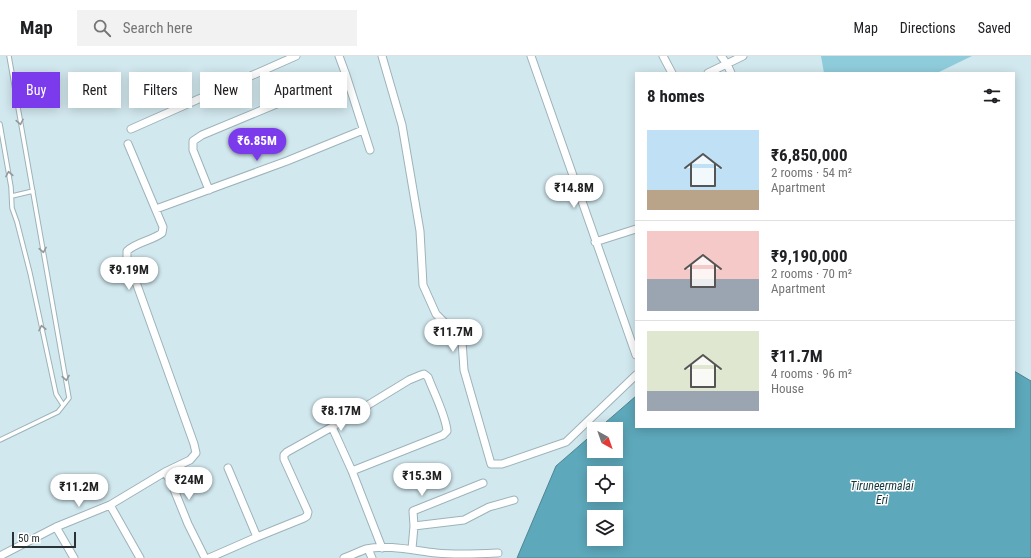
<!DOCTYPE html>
<meta charset="utf-8">
<style>
:root{--surface:#fff;--page:#f2f2f2;--text:#202124;--muted:#757577;--line:#e0e0e0;--accent:#7c3aed}
body{margin:0;font-family:"Roboto Condensed",sans-serif;background:var(--page);color:var(--text);height:100vh;display:flex;flex-direction:column;font-size:15px;white-space:nowrap}
*{box-sizing:border-box;margin:0}
p{font-size:13px;color:var(--muted)}
.icon{flex:none;width:22px;height:22px;fill:none;stroke:currentColor;stroke-width:2;stroke-linecap:round;stroke-linejoin:round}
.map{position:relative;flex:1;overflow:hidden}
.panel{position:absolute;left:635px;top:16px;width:380px;height:356px;display:flex;flex-direction:column;background:var(--surface);border-radius:0px;box-shadow:0 2px 10px #0003}
.panel>*{flex:none}
.guide{position:absolute;left:12px;top:16px;width:380px;height:36px;display:flex;gap:8px}
.needle{width:26px;rotate:140deg}
.fabs{position:absolute;left:587px;top:366px;display:grid;gap:8px}
.fabs a{display:grid;place-items:center;width:36px;height:36px;border-radius:0px;background:var(--surface);box-shadow:0 2px 10px #0003;font-size:20px}
.scale{position:absolute;left:12px;bottom:10px;width:64px;box-sizing:border-box;padding-left:4px;border:2px solid #2a3235;border-top:0;font-size:11px;line-height:14px;white-space:nowrap;color:#2a3235;-webkit-text-stroke:3px #fff;paint-order:stroke}
.price{position:absolute;translate:-50% -34px;padding:0 9px;border-radius:14px;background:#fff;color:#222;font-size:13px;line-height:26px;filter:drop-shadow(0 1px 2px #0008)}
.price::after{content:'';position:absolute;left:50%;top:24px;width:12px;height:9px;margin-left:-6px;background:inherit;clip-path:polygon(0 0,100% 0,50% 100%)}
.price.active{background:var(--accent);color:#fff}
ul{padding:0;list-style:none}
li{display:flex;align-items:center;gap:12px;height:100px;padding:0 12px}
li+li{border-top:1px solid var(--line)}
li span{display:grid;place-items:center;flex:none;width:112px;height:80px;border-radius:0px;color:#555}
li>.icon{margin-inline-start:auto}
span .icon{width:48px;height:48px;fill:#fffc;stroke-width:1}
li b{font-size:17px}
h2{display:flex;justify-content:space-between;align-items:center;height:48px;padding:0 12px;font-size:17px}
.pill{padding:0 14px;border-radius:0px;background:var(--surface);box-shadow:0 2px 10px #0003;font-size:14px;line-height:36px}
.pill.active{background:var(--accent);color:#fff}
header{display:flex;align-items:center;gap:24px;box-sizing:border-box;height:56px;padding:0 20px;background:var(--surface);border-bottom:1px solid var(--line)}
header strong{font-size:19px}
nav{display:flex;gap:22px;margin-inline-start:auto;font-size:14px}
.search{width:280px;height:36px;background:var(--page);display:flex;align-items:center;gap:10px;box-sizing:border-box;padding:0 14px;border-radius:0px;color:var(--muted);font-size:15px}
.map>svg:first-child{display:block}
</style>
<header>
<strong>Map</strong>
<div class="search"><svg class="icon" aria-label="search" viewBox="0 0 24 24"><circle cx="10" cy="10" r="6"/><path d="M15 15l6 6"/></svg>Search here</div>
<nav><a>Map</a><a>Directions</a><a>Saved</a></nav>
</header>
<div class="map">
<svg width="1031" height="502" viewBox="0 0 1031 502">
<rect width="100%" height="100%" fill="#d1e8ee"/>
<path fill="#8fccdb" d="M821 0H972L937 17H824Z"/>
<path fill="#5da8bb" stroke="#4e8593" fill-rule="evenodd" d="M1014 315 1031 325V502H517L556 410 594 377V395H616V373H598L636 340V371H1014ZM594 417H616V439H594ZM594 461H616V483H594Z"/>
<g fill="none" stroke-linecap="round" stroke-linejoin="round">
<g stroke="#9db3b9" stroke-width="5.5">
<path id="lane" d="M0 68 11 131 12 152 17 166 30 217 56 338 63 349
M12 140 33 135
M0 384 58 356 69 342 9 0"/>
</g>
<g stroke="#9db3b9" stroke-width="9">
<path id="street" d="M339 0 346 19
M382 0 402 69 420 175 423 229 436 258 452 274 462 285 464 314 491 408H502L566 386 636 319
M531 0 636 299
M663 0 672 17
M721 0 727 8 731 17
M708 17 743 0
M131 73 296 0
M128 88 163 171 162 177C151 185 137 186 127 195V201L194 388 196 397 190 404 165 416 171 426 188 468 205 502
M209 134 193 94V85L202 79 346 19 370 94
M156 153 287 105 363 74
M595 186 636 173
M332 371 352 415 382 492
M228 412 257 481
M110 449 140 502
M414 470 464 464 489 451 514 444
M56 471 74 502
M368 493 372 502
M412 493 414 470 413 455 483 427
M0 500 56 471 110 449 165 416
M209 502 257 481 304 462 307 460 308 456 284 403V399L287 396 332 371 409 324 421 319 424 318 428 321C433 335 446 360 447 375L443 379 352 415
M344 502C351 499 359 496 366 493 387 488 416 495 436 497 457 499 477 498 498 497"/>
</g>
<use href="#lane" stroke="#fff" stroke-width="3.5"/>
<use href="#street" stroke="#fff" stroke-width="7"/>
</g>
<defs><path id="oneway-chevron" d="M-2-3.5L2.5 0L-2 3.5" fill="none" stroke-width="1.6" stroke-linecap="round" stroke-linejoin="round"/></defs>
<g stroke="#94989a">
<use href="#oneway-chevron" transform="translate(20 66) rotate(80)"/>
<use href="#oneway-chevron" transform="translate(9 118) rotate(-100)"/>
<use href="#oneway-chevron" transform="translate(43 194) rotate(80)"/>
<use href="#oneway-chevron" transform="translate(42 272) rotate(-102)"/>
<use href="#oneway-chevron" transform="translate(66 322) rotate(80)"/>
</g>
<g text-anchor="middle" dominant-baseline="central" stroke-width="3" stroke-linejoin="round" paint-order="stroke">
<g font-size="12" font-style="italic" fill="#11363e" stroke="#fff">
<text x="882" y="430">Tiruneermalai<tspan x="882" dy="14">Eri</tspan></text>
</g>
</g>
</svg>
<div class="fabs">
<a><svg class="needle" viewBox="-14 -14 28 28"><path d="M0-13l5 13h-10z" fill="#e53935"/><path d="M0 13l5-13h-10z" fill="#757577"/></svg></a>
<a><svg class="icon" aria-label="locate" viewBox="0 0 24 24"><circle cx="12" cy="12" r="6"/><path d="M12 2v4M12 18v4M2 12h4M18 12h4"/></svg></a>
<a><svg class="icon" aria-label="layers" viewBox="0 0 24 24"><path d="M12 4l9 5-9 5-9-5zM3 14l9 5 9-5"/></svg></a>
</div>
<div class="scale">50 m</div>
<b class="price active" style="left:257px;top:106px">₹6.85M</b>
<b class="price" style="left:574px;top:153px">₹14.8M</b>
<b class="price" style="left:129px;top:235px">₹9.19M</b>
<b class="price" style="left:453px;top:297px">₹11.7M</b>
<b class="price" style="left:341px;top:376px">₹8.17M</b>
<b class="price" style="left:422px;top:441px">₹15.3M</b>
<b class="price" style="left:189px;top:445px">₹24M</b>
<b class="price" style="left:79px;top:452px">₹11.2M</b>
<div class="guide">
<a class="pill active">Buy</a>
<a class="pill">Rent</a>
<a class="pill">Filters</a>
<a class="pill">New</a>
<a class="pill">Apartment</a>
</div>
<section class="panel">
<h2>8 homes<svg class="icon" aria-label="filters" viewBox="0 0 24 24"><path d="M4 7h16M4 17h16"/><circle cx="9" cy="7" r="2"/><circle cx="15" cy="17" r="2"/></svg></h2>
<ul>
<li><span style="background:linear-gradient(#bfe0f5 75%,#b9a48a 0)"><svg class="icon" aria-label="home" viewBox="0 0 24 24"><path d="M3 11l9-7 9 7M6 9v11h12V9"/></svg></span><div><b>₹6,850,000</b><p>2 rooms · 54 m²</p><p>Apartment</p></div></li>
<li><span style="background:linear-gradient(#f6c9c9 60%,#9aa5b1 0)"><svg class="icon" aria-label="home" viewBox="0 0 24 24"><path d="M3 11l9-7 9 7M6 9v11h12V9"/></svg></span><div><b>₹9,190,000</b><p>2 rooms · 70 m²</p><p>Apartment</p></div></li>
<li><span style="background:linear-gradient(#dfe7d0 75%,#9aa5b1 0)"><svg class="icon" aria-label="home" viewBox="0 0 24 24"><path d="M3 11l9-7 9 7M6 9v11h12V9"/></svg></span><div><b>₹11.7M</b><p>4 rooms · 96 m²</p><p>House</p></div></li>
</ul>
</section>
</div>
